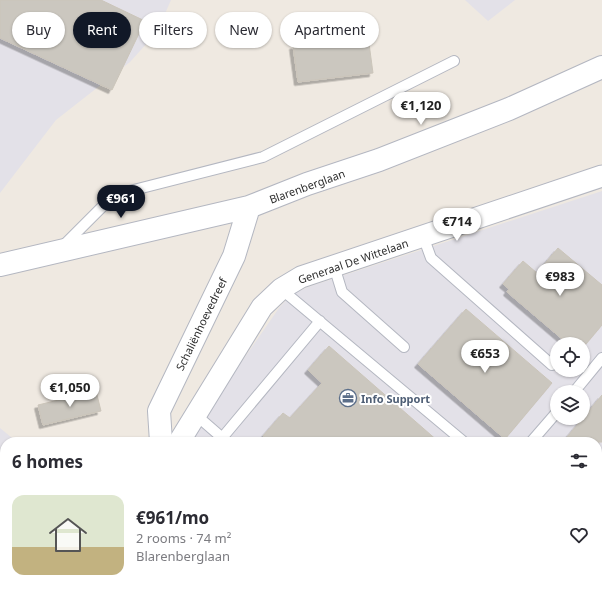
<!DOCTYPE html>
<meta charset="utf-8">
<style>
:root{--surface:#fff;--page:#f7f7f7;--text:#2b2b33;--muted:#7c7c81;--accent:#111827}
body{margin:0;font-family:"Noto Sans",sans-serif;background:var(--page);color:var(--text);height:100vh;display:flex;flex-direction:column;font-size:15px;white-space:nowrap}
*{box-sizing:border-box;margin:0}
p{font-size:13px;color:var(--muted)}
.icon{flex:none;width:22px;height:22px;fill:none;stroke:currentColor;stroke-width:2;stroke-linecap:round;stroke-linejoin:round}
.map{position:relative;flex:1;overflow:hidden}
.sheet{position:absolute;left:0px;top:437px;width:602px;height:156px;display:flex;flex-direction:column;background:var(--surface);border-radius:16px 16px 0 0;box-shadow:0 1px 3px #0004}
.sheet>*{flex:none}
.guide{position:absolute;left:12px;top:12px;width:400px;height:36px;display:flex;gap:8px}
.buttons{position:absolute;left:550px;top:337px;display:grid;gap:8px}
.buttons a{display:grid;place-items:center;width:40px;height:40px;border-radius:50%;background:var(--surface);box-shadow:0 1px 3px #0004;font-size:20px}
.price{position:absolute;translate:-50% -34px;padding:0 9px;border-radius:14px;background:#fff;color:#222;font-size:13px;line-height:26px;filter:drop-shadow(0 1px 2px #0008)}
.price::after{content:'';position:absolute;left:50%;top:24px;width:12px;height:9px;margin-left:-6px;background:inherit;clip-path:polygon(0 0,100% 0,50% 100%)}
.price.active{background:var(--accent);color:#fff}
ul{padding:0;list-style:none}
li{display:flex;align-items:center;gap:12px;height:100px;padding:0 12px}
li span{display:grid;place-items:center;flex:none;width:112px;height:80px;border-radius:12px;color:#555}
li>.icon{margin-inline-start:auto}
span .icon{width:48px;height:48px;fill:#fffc;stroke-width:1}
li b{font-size:17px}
h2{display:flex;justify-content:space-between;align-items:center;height:48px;padding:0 12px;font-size:17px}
.pill{padding:0 14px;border-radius:18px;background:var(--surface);box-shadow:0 1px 3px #0004;font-size:14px;line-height:36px}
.pill.active{background:var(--accent);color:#fff}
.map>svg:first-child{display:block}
</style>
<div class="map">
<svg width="602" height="593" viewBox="0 0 602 593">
<defs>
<filter id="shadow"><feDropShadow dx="-3.5" dy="3.5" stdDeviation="0" flood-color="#0004"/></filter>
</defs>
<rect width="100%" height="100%" fill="#efe9e1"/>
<path fill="#e3e1e8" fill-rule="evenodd" d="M0 0H171L157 32 130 62 56 120 0 193Z
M465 0H515L488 21Z
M602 191V593H81L85 588H597V442H186L279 308 292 294 311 286ZM557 344H583V370H557ZM557 392H583V418H557Z
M0 428 17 442H5V588H50L46 593H0Z"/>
<path fill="#cbc7bf" stroke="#cbc5ba" filter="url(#shadow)" d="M0 0H101L145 21 112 90 0 38Z
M368 36 373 73 298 82 293 46Z
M558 248 602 285V325L586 344H568L507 292 509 289 503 284 523 261 537 273Z
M466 309 552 383 505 439 418 364Z
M329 346 439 442H270L263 436 283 413 290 418 322 383 308 370Z
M96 391 101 411 43 425 38 405Z
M602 395V442H563L583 418Z"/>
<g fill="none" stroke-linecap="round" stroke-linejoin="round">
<g stroke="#b4b7c1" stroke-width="12">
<path id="lane" d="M423 236 431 258 552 365
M63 246 114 195 263 157 454 61
M334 266 342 292 404 347
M281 289 464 442
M574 392 602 358
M196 415 227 442
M222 438 320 321
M531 442 557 412
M597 551 602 555
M397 588 403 593
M490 593 494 588"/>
</g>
<g stroke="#b4b7c1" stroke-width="23">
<path id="street" d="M179 442 262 307 281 289 301 277 602 176"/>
</g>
<g stroke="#b4b7c1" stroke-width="24">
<path id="secondary" d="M0 265 249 207 307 184 379 160 509 109 602 67
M161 442 159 411 234 256 249 207
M73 593 77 588"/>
</g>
<use href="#lane" stroke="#fff" stroke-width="10"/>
<use href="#street" stroke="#fff" stroke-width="21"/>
<use href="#secondary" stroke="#fff" stroke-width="22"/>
</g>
<defs>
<g id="office-ring" transform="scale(0.9)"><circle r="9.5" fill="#fff" stroke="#5c6f8a" stroke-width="1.5"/><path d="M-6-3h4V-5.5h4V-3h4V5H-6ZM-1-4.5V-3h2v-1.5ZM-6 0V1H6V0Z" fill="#5c6f8a"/></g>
</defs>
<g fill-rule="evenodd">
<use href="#office-ring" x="348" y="398"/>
</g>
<g text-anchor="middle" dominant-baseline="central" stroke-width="4" stroke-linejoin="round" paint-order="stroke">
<g font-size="11" fill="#2e2e2e" stroke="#fff">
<text transform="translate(307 186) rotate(-20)">Blarenberglaan</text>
<text transform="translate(353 261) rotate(-19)">Generaal De Wittelaan</text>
<text transform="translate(201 324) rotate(-64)">Schaliënhoevedreef</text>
</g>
<g font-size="11" font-weight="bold" fill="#4e5e75" stroke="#fff" text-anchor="start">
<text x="361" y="398">Info Support</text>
</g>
</g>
</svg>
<div class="buttons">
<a><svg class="icon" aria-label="locate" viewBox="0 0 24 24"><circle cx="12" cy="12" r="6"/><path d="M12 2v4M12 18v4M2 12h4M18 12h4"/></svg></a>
<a><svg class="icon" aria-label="layers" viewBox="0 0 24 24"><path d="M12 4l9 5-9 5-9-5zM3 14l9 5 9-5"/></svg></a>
</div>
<b class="price" style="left:421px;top:126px">€1,120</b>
<b class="price active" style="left:121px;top:219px">€961</b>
<b class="price" style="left:457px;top:242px">€714</b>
<b class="price" style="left:560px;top:297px">€983</b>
<b class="price" style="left:485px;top:374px">€653</b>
<b class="price" style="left:70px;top:408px">€1,050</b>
<div class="guide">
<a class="pill">Buy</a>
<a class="pill active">Rent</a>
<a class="pill">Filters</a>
<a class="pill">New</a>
<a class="pill">Apartment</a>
</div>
<section class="sheet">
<h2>6 homes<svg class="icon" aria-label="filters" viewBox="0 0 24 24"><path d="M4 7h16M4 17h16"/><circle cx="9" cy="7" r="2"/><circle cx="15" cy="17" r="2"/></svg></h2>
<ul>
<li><span style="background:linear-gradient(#dfe7d0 65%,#c2b280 0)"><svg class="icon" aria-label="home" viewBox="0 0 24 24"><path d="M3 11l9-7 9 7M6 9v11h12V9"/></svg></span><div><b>€961/mo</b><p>2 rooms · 74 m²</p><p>Blarenberglaan</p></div><svg class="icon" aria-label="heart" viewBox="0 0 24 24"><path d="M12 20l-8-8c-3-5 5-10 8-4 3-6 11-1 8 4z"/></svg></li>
</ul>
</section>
</div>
